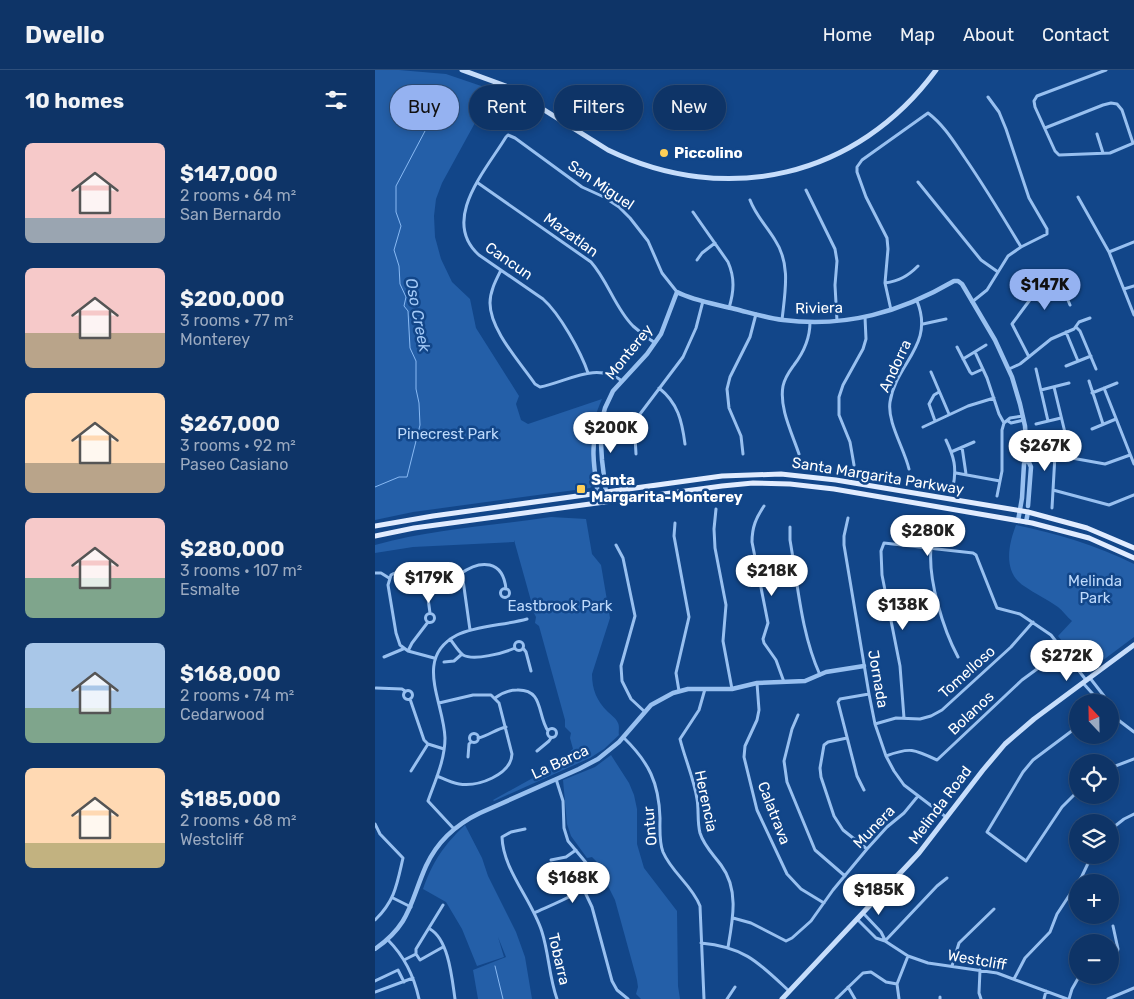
<!DOCTYPE html>
<meta charset="utf-8">
<style>
:root{--surface:#0e3467;--page:#1c3f70;--text:#f1f3f6;--muted:#9baac0;--line:#2e4f7b;--accent:#95b2f1}
body{margin:0;font-family:Rubik,sans-serif;background:var(--page);color:var(--text);height:100vh;display:flex;flex-direction:column;font-size:19px;white-space:nowrap}
*{box-sizing:border-box;margin:0}
p{font-size:16px;color:var(--muted)}
.icon{flex:none;width:28px;height:28px;fill:none;stroke:currentColor;stroke-width:2;stroke-linecap:round;stroke-linejoin:round}
.map{position:relative;flex:1;overflow:hidden}
.sheet{display:flex;flex-direction:column;background:var(--surface);width:375px}
.sheet>*{flex:none}
.banner{position:absolute;left:15px;top:15px;width:475px;height:45px;display:flex;gap:10px}
.needle{width:32px;rotate:338deg}
.fabs{position:absolute;left:694px;top:624px;display:grid;gap:10px}
.fabs a{display:grid;place-items:center;width:50px;height:50px;border-radius:50%;background:var(--surface);box-shadow:0 2px 8px #0003,0 0 0 1px var(--line);font-size:25px}
.price{position:absolute;translate:-50% -42px;padding:0 11px;border-radius:18px;background:#fff;color:#222;font-size:16px;line-height:32px;filter:drop-shadow(0 1px 2px #0008)}
.price::after{content:'';position:absolute;left:50%;top:30px;width:15px;height:11px;margin-left:-8px;background:inherit;clip-path:polygon(0 0,100% 0,50% 100%)}
.price.active{background:var(--accent);color:#111}
ul{padding:0;list-style:none}
li{display:flex;align-items:center;gap:15px;height:125px;padding:0 25px}
li span{display:grid;place-items:center;flex:none;width:140px;height:100px;border-radius:8px;color:#555}
li>.icon{margin-inline-start:auto}
span .icon{width:60px;height:60px;fill:#fffc;stroke-width:1}
li b{font-size:21px}
h2{display:flex;justify-content:space-between;align-items:center;height:60px;padding:0 25px;font-size:21px}
.tag{padding:0 18px;border-radius:22px;background:var(--surface);box-shadow:0 2px 8px #0003,0 0 0 1px var(--line);font-size:18px;line-height:45px}
.tag.active{background:var(--accent);color:#111}
header{display:flex;align-items:center;gap:30px;box-sizing:border-box;height:70px;padding:0 25px;background:var(--surface);border-bottom:1px solid var(--line)}
header strong{font-size:24px}
nav{display:flex;gap:28px;margin-inline-start:auto;font-size:18px}
main{display:flex;flex:1;min-height:0}
.map>svg:first-child{display:block}
</style>
<header>
<strong>Dwello</strong>
<nav><a>Home</a><a>Map</a><a>About</a><a>Contact</a></nav>
</header>
<main>
<section class="sheet">
<h2>10 homes<svg class="icon" aria-label="filters" viewBox="0 0 24 24"><path d="M4 7h16M4 17h16"/><circle cx="9" cy="7" r="2"/><circle cx="15" cy="17" r="2"/></svg></h2>
<ul>
<li><span style="background:linear-gradient(#f6c9c9 75%,#9aa5b1 0)"><svg class="icon" aria-label="home" viewBox="0 0 24 24"><path d="M3 11l9-7 9 7M6 9v11h12V9"/></svg></span><div><b>$147,000</b><p>2 rooms · 64 m²</p><p>San Bernardo</p></div></li>
<li><span style="background:linear-gradient(#f6c9c9 65%,#b9a48a 0)"><svg class="icon" aria-label="home" viewBox="0 0 24 24"><path d="M3 11l9-7 9 7M6 9v11h12V9"/></svg></span><div><b>$200,000</b><p>3 rooms · 77 m²</p><p>Monterey</p></div></li>
<li><span style="background:linear-gradient(#ffd9b3 70%,#b9a48a 0)"><svg class="icon" aria-label="home" viewBox="0 0 24 24"><path d="M3 11l9-7 9 7M6 9v11h12V9"/></svg></span><div><b>$267,000</b><p>3 rooms · 92 m²</p><p>Paseo Casiano</p></div></li>
<li><span style="background:linear-gradient(#f6c9c9 60%,#7fa58c 0)"><svg class="icon" aria-label="home" viewBox="0 0 24 24"><path d="M3 11l9-7 9 7M6 9v11h12V9"/></svg></span><div><b>$280,000</b><p>3 rooms · 107 m²</p><p>Esmalte</p></div></li>
<li><span style="background:linear-gradient(#a9c7e8 65%,#7fa58c 0)"><svg class="icon" aria-label="home" viewBox="0 0 24 24"><path d="M3 11l9-7 9 7M6 9v11h12V9"/></svg></span><div><b>$168,000</b><p>2 rooms · 74 m²</p><p>Cedarwood</p></div></li>
<li><span style="background:linear-gradient(#ffd9b3 75%,#c2b280 0)"><svg class="icon" aria-label="home" viewBox="0 0 24 24"><path d="M3 11l9-7 9 7M6 9v11h12V9"/></svg></span><div><b>$185,000</b><p>2 rooms · 68 m²</p><p>Westcliff</p></div></li>
</ul>
</section>
<div class="map">
<svg width="759" height="929" viewBox="0 0 759 929">
<rect width="100%" height="100%" fill="#124689"/>
<path fill="#245fa8" d="M0 0H24L71 4 118 20 67 113 61 129 59 146 60 167 66 189 77 212 95 229 101 258 144 326 141 334 146 350 153 354 227 329C213 360 215 380 219 414L215 418 38 442 0 450Z
M176 447 211 449 217 484 226 495 235 548 217 604C217 620 222 631 232 641 236 645 241 648 243 653 245 658 243 661 244 665L229 679 215 688 119 731 118 730 174 699 198 679 195 668 196 663 190 657V650L164 556 160 553 161 547 158 541V538L139 470V472L38 477 0 483V475C57 459 118 456 176 447Z
M641 455C683 464 721 475 759 494V567L715 600H709L683 566 697 551C692 547 688 541 683 537 672 529 660 524 649 516 628 502 633 476 641 455Z
M236 685 254 713 259 725 262 739V774L269 798 302 841 303 916 305 929H266L261 924 263 917 262 910 240 830 231 812 225 809 224 799 216 792H222L217 787 212 788 196 766 192 754 188 710 220 697Z
M90 755 107 788 113 806 141 862 150 887 157 929H103L98 900 131 887 123 867 129 887 102 896 87 859 71 832 48 819C58 791 69 775 90 755Z"/>
<g fill="none" stroke-linecap="round" stroke-linejoin="round">
<path stroke="#89baf4" stroke-width="1" d="M0 417 24 407H32L45 355 44 333 41 319V291L35 278 33 241 29 236 31 227 25 214 24 196 19 180 26 156 21 142V116L50 61 66 35
M120 896 128 929"/>
<path stroke="#98c0f0" stroke-width="3" d="M731 0 662 26 659 31 660 37 680 81 684 85 735 83 759 73
M670 58 728 35 736 33 742 34 747 40 758 73
M722 64 728 83
M543 112 606 190 623 202
M103 113 216 192C233 211 240 238 258 256 265 262 273 268 280 273
M431 120 460 179 462 191 460 215 462 251
M703 127 734 182 759 245
M375 130C381 146 391 155 400 170 416 194 410 222 407 250
M318 142 353 192C360 208 359 221 354 238
M734 182 759 172
M322 190 327 183 340 173
M126 200C121 210 115 221 115 233 115 260 145 292 160 314L165 317C192 312 221 291 247 311
M510 213C524 211 533 206 543 196
M749 219 759 216
M658 226 666 232 690 223 695 235
M597 232 612 220 633 186 646 177 672 164V159L654 128 631 59 624 42 613 27
M516 240 510 213 513 179 512 168 491 127 482 102V97L487 90 553 43C569 55 579 72 590 88 610 117 628 147 646 177
M548 254 571 249
M701 257 705 261 721 299
M691 262 703 291
M582 277 595 302 597 304 608 299
M600 282 612 308 624 344 629 353 627 360V401L622 426
M654 287 637 254 663 219 698 205
M588 289 611 275
M691 296 716 286
M634 299 645 294 676 269 699 259 704 252 715 248
M661 299 673 351
M556 302 574 344
M213 303C206 282 185 244 168 229L104 185C65 150 111 100 131 67L133 65 140 68 207 117 229 127 244 137 255 148 273 171 287 203 302 222
M714 311 728 354
M679 317 693 375 691 387
M284 318C303 333 307 351 310 374
M729 318 759 394
M666 320 694 313
M717 323 742 313
M560 351 554 334 559 325 564 322
M633 351 636 353 649 350
M629 353 635 348 648 346
M661 354 686 348
M548 357 593 336 619 328
M717 359 741 349
M571 370C579 387 582 397 578 417
M587 377 591 404
M576 382 599 372
M652 382 667 381 680 385 730 394 755 385
M261 384 260 366 265 344 308 287 321 258 328 231
M368 384 366 366 354 338 352 319 355 307 375 267 381 244
M424 384C417 363 404 338 408 316 410 307 414 302 419 295 429 282 435 269 435 252
M652 386 668 385 671 382
M479 395 475 372 464 345V327L468 315 488 279 491 269 490 247
M534 399C529 378 512 352 515 332 521 293 560 275 542 231
M581 403 625 411
M678 420 734 435 759 425
M389 436C381 448 377 457 377 472L393 553 388 569 389 573 401 590 409 612
M677 438 680 385
M341 439 339 459 340 478 351 535 348 571 357 619
M473 448 469 466V475L494 624 500 654 511 686 519 701 529 715 571 747
M300 453 299 466 314 547 301 603 304 621
M415 457V470C423 515 426 563 445 605
M241 475 248 488 260 546 246 596 247 611 256 629 270 642
M556 478C553 510 568 559 583 587
M0 503H6L14 508
M85 504C106 489 128 490 131 519
M125.5 523a4.5 4.5 0 1 1 9 0a4.5 4.5 0 1 1-9 0Z
M52 521 55 543
M50.5 548a4.5 4.5 0 1 1 9 0a4.5 4.5 0 1 1-9 0Z
M75 569C79 574 83 581 88 585 99 591 129 583 140 578
M139.5 576a4.5 4.5 0 1 1 9 0a4.5 4.5 0 1 1-9 0Z
M148 578 151 582 156 601
M33 581 37 573 53 552
M9 587 28 579
M59 588 33 581 25 575 21 563 13 515 16 505C26 499 67 494 78 498 83 501 86 505 88 510L95 560
M69 592 79 591 87 584
M715 608 729 626 730 632
M382 613 384 640 382 650 370 676 369 687 382 740 412 804 426 819 449 833
M708 613 725 632
M1 618 27 619 30 621
M330 619 324 640 305 669C310 689 319 709 322 729 324 740 322 752 325 763 329 776 338 784 346 795 364 819 358 849 353 877
M28.5 625a4.5 4.5 0 1 1 9 0a4.5 4.5 0 1 1-9 0Z
M120 628C127 623 133 620 142 620 169 619 162 645 173 661
M35 629 49 670 53 674 69 679
M735 641 742 649 759 662
M423 645 417 659 409 691 412 712 440 780 470 806
M529 648 525 596 507 505 506 481 509 473 598 483 601 485 622 538 645 544 676 565 711 610
M500 654 521 648 545 649 556 646 567 640 636 577 658 552
M702 657 658 690 648 702 612 762 651 791 687 737 702 722
M172.5 663a4.5 4.5 0 1 1 9 0a4.5 4.5 0 1 1-9 0Z
M94.5 668a4.5 4.5 0 1 1 9 0a4.5 4.5 0 1 1-9 0Z
M248 667C274 692 284 713 285 748 285 759 284 772 288 782 297 803 317 815 325 836L329 929
M103 668C113 666 121 659 131 657
M472 668 453 672 449 675 445 698 446 707 459 746 468 760 492 779
M162 681 174 671 176 668
M511 686C535 677 539 679 562 690L647 610 688 580
M93 687 94 674 96 672
M735 698 759 689
M36 701 53 674
M62 706C69 709 77 713 84 714 103 717 136 705 137 684L124 633 116 625H98L64 633
M489 720 482 706 463 632 465 629 494 624
M0 754 5 764 28 788C22 814 20 831 0 850
M79 759 53 731C60 711 70 690 70 668 69 632 38 588 82 565 100 556 131 555 152 549
M150 759 136 762 127 767C128 800 157 830 167 862 174 884 174 907 182 929
M735 760 749 749 759 744
M176 790 191 787 201 780
M208 818 217 837 237 911 242 920 253 929
M18 828 36 837
M159 843C176 835 210 823 219 807L218 801 193 771 189 758 188 731 181 709
M489 844 506 862 510 870
M358 848 376 853 411 871 417 868 436 851 458 820 492 779 512 757 529 743 543 726
M483 850 501 868 510 871 533 886 553 893 622 903 692 929
M55 859C74 870 77 909 80 929
M13 870C29 886 39 906 44 929
M510 871 562 816 572 808
M326 873C370 877 384 893 414 921
M41 884 45 890 68 877
M735 887 742 883 743 879 738 856
M29 890 41 884V879L68 835
M577 896 584 873 619 839
M605 900 604 923 606 929
M639 909 650 888 675 862 682 844 707 806 717 785
M0 911 23 900 29 912
M473 917 480 929
M0 922 38 908
M565 927V929
M352 929 360 917
M461 929 488 903 496 902 511 912 522 914
M524 929 522 914 533 886
M669 929 671 921
M694 929 697 919 705 905
M733 929 759 918"/>
<path stroke="#98c0f0" stroke-width="4.5" d="M232 431 227 390 225 357 230 338 238 321 272 284 286 264 302 222C319 231 341 234 360 239 376 243 392 248 408 250 471 258 526 242 579 211H583L587 214 620 270 637 307 645 334 650 356 652 388 656 397 653 436
M224 432C222 414 212 370 225 357
M643 451 647 428 649 394 652 388
M651 452 653 442
M0 879C36 854 35 832 51 796 62 772 82 754 105 743L204 699 223 689 244 672 276 635 298 623 313 619H357L382 613 430 611 451 602 489 596"/>
<path stroke="#c6ddfb" stroke-width="5" d="M87 0 131 16 233 80C351 137 482 108 561 0
M407 929 544 783 608 700 630 674 659 649 759 575"/>
<path stroke="#e1ecff" stroke-width="5" d="M0 456 58 446 347 406 406 404 461 410 653 442 712 458 759 478
M0 466 39 458 347 416 378 413 415 414 459 419 657 453 714 468 759 488"/>
</g>
<g fill="#ffcf57" stroke="#124689" stroke-width="2">
<circle cx="289" cy="83" r="5"/>
<rect x="201" y="414" width="10" height="10" rx="2.5"/>
</g>
<g text-anchor="middle" dominant-baseline="central" stroke-width="5" stroke-linejoin="round" paint-order="stroke">
<g font-size="15" font-weight="bold" fill="#fff" stroke="#124689" text-anchor="start">
<text x="299" y="83">Piccolino</text>
<text x="216" y="410">Santa<tspan x="216" dy="17">Margarita-Monterey</tspan></text>
</g>
<g font-size="15" fill="#fff" stroke="#124689">
<text transform="translate(226 115) rotate(34)">San Miguel</text>
<text transform="translate(196 165) rotate(36)">Mazatlan</text>
<text transform="translate(134 191) rotate(35)">Cancun</text>
<text transform="translate(444 238) rotate(-1)">Riviera</text>
<text transform="translate(254 282) rotate(-51)">Monterey</text>
<text transform="translate(520 296) rotate(-65)">Andorra</text>
<text transform="translate(503 406) rotate(9)">Santa Margarita Parkway</text>
<text transform="translate(592 602) rotate(-42)">Tomelloso</text>
<text transform="translate(503 609) rotate(80)">Jornada</text>
<text transform="translate(596 643) rotate(-43)">Bolanos</text>
<text transform="translate(185 692) rotate(-25)">La Barca</text>
<text transform="translate(331 731) rotate(78)">Herencia</text>
<text transform="translate(565 735) rotate(-53)">Melinda Road</text>
<text transform="translate(399 743) rotate(69)">Calatrava</text>
<text transform="translate(275 756) rotate(-95)">Ontur</text>
<text transform="translate(499 757) rotate(-46)">Munera</text>
<text transform="translate(184 889) rotate(77)">Tobarra</text>
<text transform="translate(602 890) rotate(10)">Westcliff</text>
</g>
<g font-size="15" fill="#bedafc" stroke="#124689">
<text x="73" y="364">Pinecrest Park</text>
<text x="720" y="511">Melinda<tspan x="720" dy="17">Park</tspan></text>
<text x="185" y="536">Eastbrook Park</text>
</g>
<g font-size="16" font-style="italic" fill="#a3caf8" stroke="#124689">
<text transform="translate(43 245) rotate(79)">Oso Creek</text>
</g>
</g>
</svg>
<div class="fabs">
<a><svg class="needle" viewBox="-14 -14 28 28"><path d="M0-13l5 13h-10z" fill="#e53935"/><path d="M0 13l5-13h-10z" fill="#9baac0"/></svg></a>
<a><svg class="icon" aria-label="locate" viewBox="0 0 24 24"><circle cx="12" cy="12" r="6"/><path d="M12 2v4M12 18v4M2 12h4M18 12h4"/></svg></a>
<a><svg class="icon" aria-label="layers" viewBox="0 0 24 24"><path d="M12 4l9 5-9 5-9-5zM3 14l9 5 9-5"/></svg></a>
<a>+</a>
<a>−</a>
</div>
<b class="price active" style="left:670px;top:241px">$147K</b>
<b class="price" style="left:236px;top:384px">$200K</b>
<b class="price" style="left:670px;top:402px">$267K</b>
<b class="price" style="left:553px;top:487px">$280K</b>
<b class="price" style="left:397px;top:527px">$218K</b>
<b class="price" style="left:54px;top:534px">$179K</b>
<b class="price" style="left:528px;top:561px">$138K</b>
<b class="price" style="left:692px;top:612px">$272K</b>
<b class="price" style="left:198px;top:834px">$168K</b>
<b class="price" style="left:504px;top:846px">$185K</b>
<div class="banner">
<a class="tag active">Buy</a>
<a class="tag">Rent</a>
<a class="tag">Filters</a>
<a class="tag">New</a>
</div>
</div>
</main>
